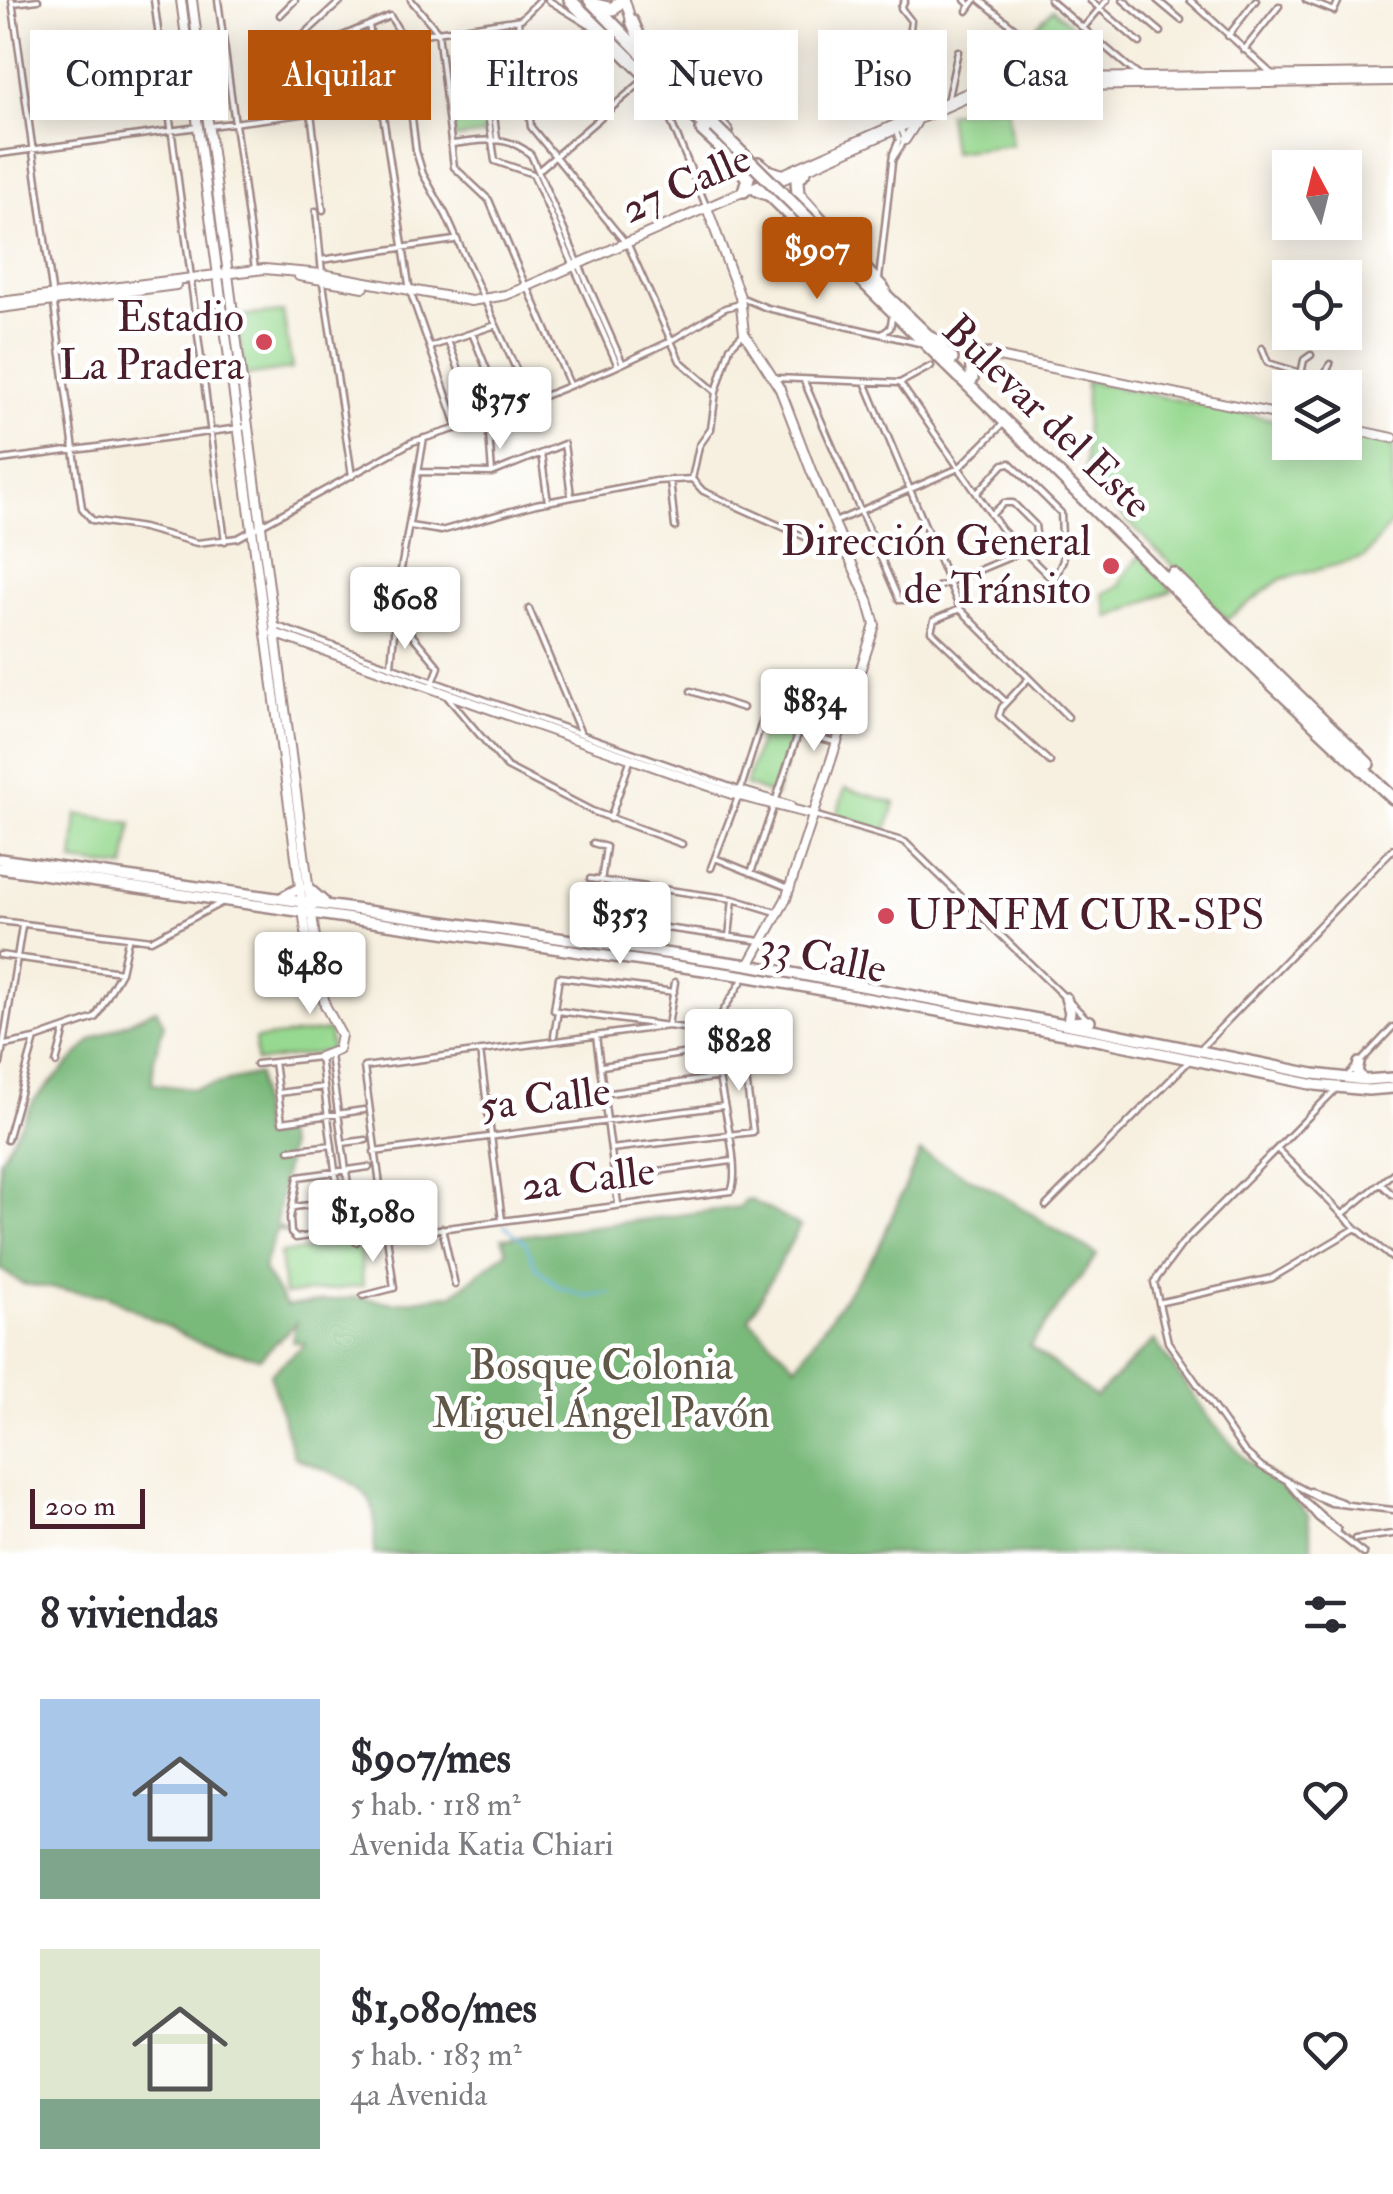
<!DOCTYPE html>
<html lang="es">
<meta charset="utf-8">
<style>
:root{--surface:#fff;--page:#f2f2f3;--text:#2b2b33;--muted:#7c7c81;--accent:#b45309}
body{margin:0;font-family:"IM FELL Double Pica",serif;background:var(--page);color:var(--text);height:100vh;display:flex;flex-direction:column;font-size:38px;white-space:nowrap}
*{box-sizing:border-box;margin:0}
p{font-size:32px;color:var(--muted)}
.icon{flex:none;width:55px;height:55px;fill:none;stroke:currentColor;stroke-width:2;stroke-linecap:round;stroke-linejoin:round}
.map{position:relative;height:1554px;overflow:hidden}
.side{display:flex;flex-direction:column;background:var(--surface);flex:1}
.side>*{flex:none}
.guide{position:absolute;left:30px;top:30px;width:1335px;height:90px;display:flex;gap:20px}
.needle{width:65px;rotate:353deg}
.fabs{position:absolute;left:1272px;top:150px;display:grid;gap:20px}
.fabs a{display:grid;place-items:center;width:90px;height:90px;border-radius:0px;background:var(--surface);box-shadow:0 5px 25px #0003;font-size:50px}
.scale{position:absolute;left:30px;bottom:25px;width:115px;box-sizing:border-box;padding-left:10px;border:5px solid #4a1f2b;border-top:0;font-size:28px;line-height:35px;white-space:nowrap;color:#4a1f2b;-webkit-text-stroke:8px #fff;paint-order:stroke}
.price{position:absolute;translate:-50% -85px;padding:0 22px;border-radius:10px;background:#fff;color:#222;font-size:32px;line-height:65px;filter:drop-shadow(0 2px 5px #0008)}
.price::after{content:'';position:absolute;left:50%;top:60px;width:30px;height:22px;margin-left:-15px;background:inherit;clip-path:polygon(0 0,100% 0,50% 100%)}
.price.current{background:var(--accent);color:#fff}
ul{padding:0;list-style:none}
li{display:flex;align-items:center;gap:30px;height:250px;padding:0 40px}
li span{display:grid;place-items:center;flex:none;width:280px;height:200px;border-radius:0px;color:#555}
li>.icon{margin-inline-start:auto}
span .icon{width:120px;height:120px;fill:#fffc;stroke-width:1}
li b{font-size:42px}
h2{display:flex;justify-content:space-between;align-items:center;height:120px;padding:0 40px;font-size:42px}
.chip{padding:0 35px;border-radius:0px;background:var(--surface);box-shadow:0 5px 25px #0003;font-size:35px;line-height:90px}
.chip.current{background:var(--accent);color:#fff}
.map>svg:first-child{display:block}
</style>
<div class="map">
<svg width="1393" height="1554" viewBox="0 0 1393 1554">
<rect width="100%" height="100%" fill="#fff"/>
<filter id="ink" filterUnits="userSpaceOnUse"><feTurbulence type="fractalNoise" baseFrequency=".01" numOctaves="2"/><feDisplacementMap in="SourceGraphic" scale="20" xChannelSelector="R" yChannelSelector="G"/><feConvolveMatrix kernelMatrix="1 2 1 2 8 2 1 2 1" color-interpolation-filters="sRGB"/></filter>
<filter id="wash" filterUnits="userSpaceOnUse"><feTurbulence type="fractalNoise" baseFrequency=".0048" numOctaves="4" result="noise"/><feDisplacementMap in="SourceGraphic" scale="40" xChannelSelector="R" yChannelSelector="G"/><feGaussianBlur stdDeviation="2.25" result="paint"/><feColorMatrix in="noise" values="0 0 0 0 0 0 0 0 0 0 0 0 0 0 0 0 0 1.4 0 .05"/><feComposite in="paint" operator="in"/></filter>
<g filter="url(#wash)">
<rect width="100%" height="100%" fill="#f7f0e0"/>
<path fill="#97d990" stroke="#707c5e" stroke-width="2.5" d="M1053 9 1079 33 1042 73 1015 49Z
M483 106 486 134 455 138 451 111Z
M1007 106 1012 145 952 152 947 113Z
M283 312 292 369 244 376 236 316Z
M1086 381 1290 423V442H1345V435L1393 445V522L1364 558 1281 579 1227 619 1085 480Z
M1140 555 1173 590 1109 618 1103 594 1122 584 1121 580Z
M764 727 794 733 775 796 745 785Z
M845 788 895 803 886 832 836 818Z
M77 814 132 823 125 868 73 862Z
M329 1031 331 1051 256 1062 255 1039Z
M360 1243 363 1286 284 1295 280 1253Z"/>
<path fill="#79b97a" stroke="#626c52" stroke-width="2.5" d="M156 1009 164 1024 154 1059 152 1084 194 1089 258 1074 262 1136 284 1135 288 1147 276 1225 291 1233 276 1230 263 1269 286 1306 356 1297 395 1303 453 1294 507 1251 502 1238 740 1207 745 1201 751 1200 800 1226 749 1319 796 1366 877 1251 920 1152 992 1189 1097 1255 1030 1346 1095 1397 1154 1340 1213 1423 1246 1460 1281 1482 1308 1515 1313 1554H374C374 1540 377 1520 372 1506 364 1480 317 1468 294 1457L270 1374 305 1344 292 1341 296 1323 260 1358 201 1344 107 1296 23 1284 0 1269V1160L35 1099 93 1039Z"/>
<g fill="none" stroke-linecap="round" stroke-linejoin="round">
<path stroke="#64b3de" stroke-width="2.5" d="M504 1225 525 1242 536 1267 559 1287 586 1296 609 1293"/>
</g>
</g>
<g filter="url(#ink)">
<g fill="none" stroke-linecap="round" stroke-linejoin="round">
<g stroke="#a08886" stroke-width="9">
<path id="street" d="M12 0 82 508 92 520 143 528 197 543 238 538 412 442 488 419 613 368 671 341 725 308 740 304
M154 0 191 277
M218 0 255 269
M411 0 438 32 454 167 489 200 526 287
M548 0 587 24
M965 0 968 3
M980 0 1023 35
M1050 0 1138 75
M1090 0 1140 43
M1123 0 1161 32
M1157 0 1181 20
M1190 0 1272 74
M1306 0 1334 11 1339 0
M14 3 38 0
M967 11 975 0
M280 15 295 0
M518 20 531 127 629 247 680 361 716 392
M369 25 410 291 458 428
M482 25 497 138
M475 26 495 161 533 174 617 364
M1084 27 1107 0
M1228 36 1256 0
M372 42 521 19 540 0
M1244 50 1279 6
M286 51 342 0
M659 93 707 208
M947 102 958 51
M902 105 918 103 927 36
M898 120 911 21 901 8 905 0
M210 126 409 100
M452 144C480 141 508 133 531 155L622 362
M0 154 198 127
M892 160 905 140 901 129
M538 171 645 79
M323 210 311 113 290 58 390 16 402 36 416 151 423 174 446 215 484 299
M316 211 322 273
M321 260 454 240
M879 279 893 154 899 140 896 131
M191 282 225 541
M323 283 352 476
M529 290 570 385
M740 297 767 308 919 343
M486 303 531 402
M472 333 504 412
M882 334 890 328 893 314
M448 341 479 422
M430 347 496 325
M1262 348 1268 363 1317 378 1325 375 1330 364
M775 378 900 383 931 366
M804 381 899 600H907L1022 552 1037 541 1035 525 1013 503H1004L991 515
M865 382 960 609 1068 717
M900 383 1002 530 1072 599
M1298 388 1304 360 1311 355
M488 419 492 473
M541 454 548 502
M0 460 247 427
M418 472 492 473 564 444 571 495
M692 479 703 491 805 537 822 542 841 541
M692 479 699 446 711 429 716 392 730 347 744 333
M670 480 675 527
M977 493 1004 464 1010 463 1061 513 1063 560 1054 581
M837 521 959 468 1003 424
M410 526 441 531 536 504 656 481 692 479
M529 609 581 734
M960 609 934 620 931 631 1006 702
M395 615 439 667 433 683
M274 625 736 789
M391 665 399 581 424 438
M1027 680 1002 707 999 716 1050 762
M691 691 743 708
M444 693 507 767 592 811 682 844
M762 723 835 742
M741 788 765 712
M817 816 905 842 1087 1019
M610 819 631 758
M593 843 606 847 596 916
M715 858 789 888
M711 868 738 797
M751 873 799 731
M590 879 733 899 776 912
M592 918 761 941
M0 921 151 940 221 903
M729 937 733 899
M0 955 121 972
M558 1011 668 1026 675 982
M554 1036 558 1011 554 1010 559 977 674 992
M596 1036 618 1204
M0 1046 35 1039 95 1018 121 972 128 940
M1202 1047 1393 849
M480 1051 502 1220
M330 1055 356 1242
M274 1062 282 1122 364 1110
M56 1063 65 1029
M0 1064 22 926
M256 1064 320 1057 343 1230
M602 1066 742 1045H766
M745 1066 768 1067
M1349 1074 1393 1027
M1336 1089 1182 1244 1154 1282 1168 1342 1244 1451 1262 1467 1319 1498 1331 1503 1393 1510
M279 1093 324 1087
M604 1094 720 1077
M7 1140 35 1039
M343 1143 366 1140
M611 1149 753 1132 742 1045
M289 1150 332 1145
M1278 1150 1356 1228 1393 1259
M374 1152 724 1106
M369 1167 298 1177 290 1218 291 1233 296 1238 379 1226
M614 1177 732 1161
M1381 1184 1393 1195
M350 1200 373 1197
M1046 1206 1190 1060
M294 1207 339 1201
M1343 1214 1393 1173
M442 1228 455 1285
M386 1236 731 1191C744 1167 712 1069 714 1035 715 1018 735 994 743 979
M363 1296 394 1288 364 1067 668 1026 714 1032
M1162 1302 1272 1278 1356 1228
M1288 1483 1318 1518 1364 1554
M1310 1491 1344 1503
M1304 1500 1338 1530
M1355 1539 1393 1534"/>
</g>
<g stroke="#a08886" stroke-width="12">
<path id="secondary" d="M181 0 313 984 322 988
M192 0 321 983 325 1005 341 1035 338 1050 320 1057
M625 0 632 24
M905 140 916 123
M777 182 968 97 1003 87 1393 81
M707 208 740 297 744 333 780 389 812 473 868 600 875 625 786 899 749 965
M299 276 364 287
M0 302 264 269 322 274 471 301 506 295 526 287 990 83 1066 78 1393 74
M0 308 176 285
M934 338 989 355 1290 417
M1345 428 1393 438
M274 633 732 794 814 815
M732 794 740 791 790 806"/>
</g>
<g stroke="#a08886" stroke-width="14">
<path id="primary" d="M0 859 749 965 1097 1030 1314 1074 1365 1080 1393 1078
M0 868 745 976 1102 1041 1315 1085 1368 1090 1393 1088
M308 888 324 902
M281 898 300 888
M1066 998 1070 1012 1068 1022
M1068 1022 1090 1021
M1359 1063 1357 1071 1362 1079"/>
</g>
<g stroke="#a08886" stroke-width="16">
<path id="highway" d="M570 0 654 83 712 131
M590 0 649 61 682 89 698 109
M596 5 613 9 622 0
M632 21 644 48
M695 98 727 132
M702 130 749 173 757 171 758 163
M758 163 768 171 780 175
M740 169 748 178 744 191
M805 170 797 181 798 194 884 290
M757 190 770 195 839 263
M837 256 1275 687 1393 798
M879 289 952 359
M972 379V362L989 355
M1173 574 1368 764"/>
</g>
<use href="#street" stroke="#fff" stroke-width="4"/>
<use href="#secondary" stroke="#fff" stroke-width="8"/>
<use href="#primary" stroke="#fff" stroke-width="9"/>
<use href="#highway" stroke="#fff" stroke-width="11"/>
<g stroke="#a08886" stroke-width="16" stroke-linecap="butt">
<path id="highway-bridge" d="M715 127 841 251"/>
</g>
<use href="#highway-bridge" stroke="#fff" stroke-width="11"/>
</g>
</g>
<g fill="#d1495b" stroke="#fff" stroke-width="4">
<circle cx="264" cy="342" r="10"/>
<circle cx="1111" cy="566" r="10"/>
<circle cx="886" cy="916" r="10"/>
</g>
<g text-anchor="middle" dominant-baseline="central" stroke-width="9" stroke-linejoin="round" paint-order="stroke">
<g font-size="42" fill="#4a1f2b" stroke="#fff">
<text transform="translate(686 184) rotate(-24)">27 Calle</text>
<text transform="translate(1047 417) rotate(44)">Bulevar del Este</text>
<text transform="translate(823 958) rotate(11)">33 Calle</text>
<text transform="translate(545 1099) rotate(-7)">5a Calle</text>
<text transform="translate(588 1179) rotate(-7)">2a Calle</text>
</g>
<g font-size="42" fill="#4a1f2b" stroke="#fff" text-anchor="end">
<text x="244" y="318">Estadio<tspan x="244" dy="48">La Pradera</tspan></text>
<text x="1091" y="542">Dirección General<tspan x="1091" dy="48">de Tránsito</tspan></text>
<text x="906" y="916" text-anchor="start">UPNFM CUR-SPS</text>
</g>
<g font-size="42" fill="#615749" stroke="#fff">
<text x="601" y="1366">Bosque Colonia<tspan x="601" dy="48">Miguel Ángel Pavón</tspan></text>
</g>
</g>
</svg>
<div class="fabs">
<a><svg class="needle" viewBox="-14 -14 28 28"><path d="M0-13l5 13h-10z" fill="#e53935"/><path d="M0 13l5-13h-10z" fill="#7c7c81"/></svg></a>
<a><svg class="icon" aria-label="locate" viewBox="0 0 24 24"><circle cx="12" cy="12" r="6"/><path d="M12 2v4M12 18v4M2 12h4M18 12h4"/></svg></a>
<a><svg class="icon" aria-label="layers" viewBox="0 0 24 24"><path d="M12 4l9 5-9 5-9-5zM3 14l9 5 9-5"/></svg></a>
</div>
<div class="scale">200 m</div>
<b class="price current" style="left:817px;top:302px">$907</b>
<b class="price" style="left:500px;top:452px">$375</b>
<b class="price" style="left:405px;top:652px">$608</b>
<b class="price" style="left:814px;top:754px">$834</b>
<b class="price" style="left:620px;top:967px">$353</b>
<b class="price" style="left:310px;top:1017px">$480</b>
<b class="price" style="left:739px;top:1094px">$828</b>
<b class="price" style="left:373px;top:1265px">$1,080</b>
<div class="guide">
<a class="chip">Comprar</a>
<a class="chip current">Alquilar</a>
<a class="chip">Filtros</a>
<a class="chip">Nuevo</a>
<a class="chip">Piso</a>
<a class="chip">Casa</a>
</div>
</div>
<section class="side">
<h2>8 viviendas<svg class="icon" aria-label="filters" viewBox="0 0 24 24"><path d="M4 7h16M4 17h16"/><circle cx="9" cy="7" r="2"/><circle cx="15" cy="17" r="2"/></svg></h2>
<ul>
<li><span style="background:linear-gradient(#a9c7e8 75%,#7fa58c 0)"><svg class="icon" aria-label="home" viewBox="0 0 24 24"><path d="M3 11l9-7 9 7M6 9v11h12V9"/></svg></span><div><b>$907/mes</b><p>5 hab. · 118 m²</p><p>Avenida Katia Chiari</p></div><svg class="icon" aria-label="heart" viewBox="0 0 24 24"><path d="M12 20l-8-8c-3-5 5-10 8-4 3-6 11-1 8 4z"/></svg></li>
<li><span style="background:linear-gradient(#dfe7d0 75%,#7fa58c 0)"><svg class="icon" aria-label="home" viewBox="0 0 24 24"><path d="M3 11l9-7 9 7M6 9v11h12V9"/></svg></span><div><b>$1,080/mes</b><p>5 hab. · 183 m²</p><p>4a Avenida</p></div><svg class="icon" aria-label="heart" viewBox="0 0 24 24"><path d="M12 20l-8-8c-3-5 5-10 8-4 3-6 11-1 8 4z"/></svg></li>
</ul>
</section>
